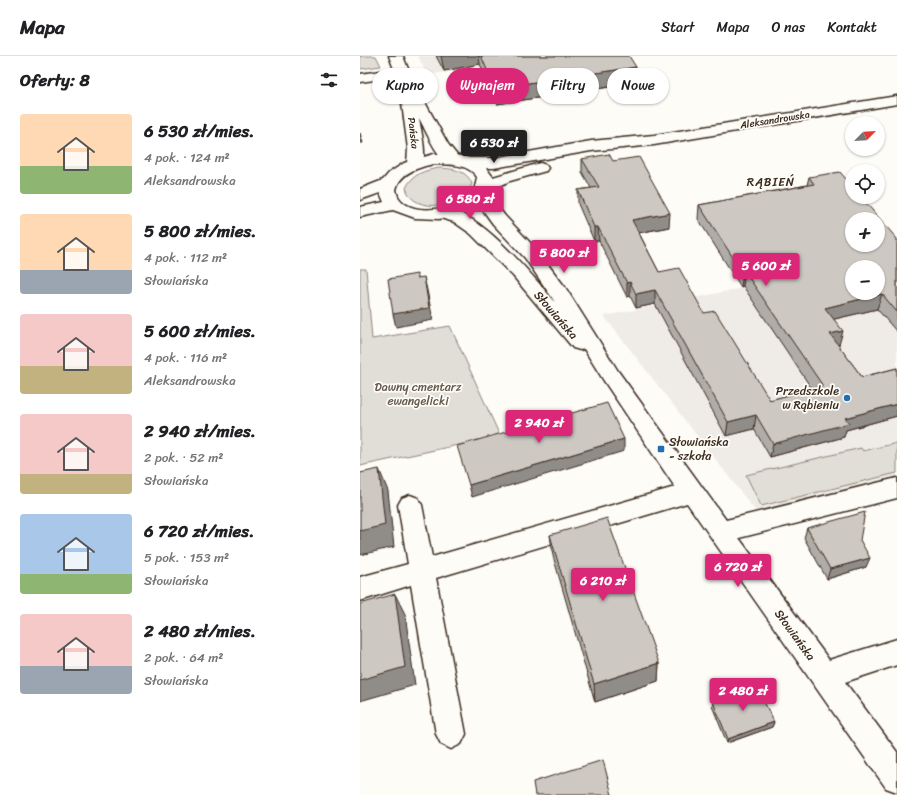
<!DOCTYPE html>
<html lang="pl">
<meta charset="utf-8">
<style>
:root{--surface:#fff;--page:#f6f6f6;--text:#202124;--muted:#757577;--line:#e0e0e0;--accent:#db2777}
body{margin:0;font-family:Sriracha,sans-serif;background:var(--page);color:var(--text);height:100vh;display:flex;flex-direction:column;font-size:15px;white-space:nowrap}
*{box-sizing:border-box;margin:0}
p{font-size:13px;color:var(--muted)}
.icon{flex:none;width:22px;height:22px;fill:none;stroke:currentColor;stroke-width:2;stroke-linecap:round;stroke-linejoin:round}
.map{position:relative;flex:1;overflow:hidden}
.side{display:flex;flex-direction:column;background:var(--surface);width:360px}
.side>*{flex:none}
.top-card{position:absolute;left:12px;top:12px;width:380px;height:36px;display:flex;gap:8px}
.needle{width:26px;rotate:66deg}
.buttons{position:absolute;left:485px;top:60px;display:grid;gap:8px}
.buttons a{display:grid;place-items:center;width:40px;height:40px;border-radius:50%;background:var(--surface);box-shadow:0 1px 3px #0004;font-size:20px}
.price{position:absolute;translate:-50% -34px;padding:0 9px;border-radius:4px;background:var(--accent);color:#fff;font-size:13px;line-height:26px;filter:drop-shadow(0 1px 2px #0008)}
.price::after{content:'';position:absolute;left:50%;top:24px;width:12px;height:9px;margin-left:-6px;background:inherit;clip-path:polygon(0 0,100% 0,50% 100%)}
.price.current{background:#222;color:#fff}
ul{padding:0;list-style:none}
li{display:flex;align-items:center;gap:12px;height:100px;padding:0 20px}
li span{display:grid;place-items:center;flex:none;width:112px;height:80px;border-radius:4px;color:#555}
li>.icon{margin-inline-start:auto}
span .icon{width:48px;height:48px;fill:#fffc;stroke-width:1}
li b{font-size:17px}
h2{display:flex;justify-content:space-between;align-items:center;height:48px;padding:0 20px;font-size:17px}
.chip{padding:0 14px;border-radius:18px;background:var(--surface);box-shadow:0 1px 3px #0004;font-size:14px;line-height:36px}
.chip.current{background:var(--accent);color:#fff}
header{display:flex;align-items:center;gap:24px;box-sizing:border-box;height:56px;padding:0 20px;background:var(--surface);border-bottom:1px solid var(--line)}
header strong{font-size:19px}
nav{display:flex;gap:22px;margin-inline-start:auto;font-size:14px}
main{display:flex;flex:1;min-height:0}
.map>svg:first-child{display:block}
</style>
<header>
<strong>Mapa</strong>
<nav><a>Start</a><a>Mapa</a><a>O nas</a><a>Kontakt</a></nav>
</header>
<main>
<section class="side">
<h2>Oferty: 8<svg class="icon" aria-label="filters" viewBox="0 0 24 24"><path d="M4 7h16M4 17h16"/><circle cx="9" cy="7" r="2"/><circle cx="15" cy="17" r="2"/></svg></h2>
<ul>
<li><span style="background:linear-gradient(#ffd9b3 65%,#8fb573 0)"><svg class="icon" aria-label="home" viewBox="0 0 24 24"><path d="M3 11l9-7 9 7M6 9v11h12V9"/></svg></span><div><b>6 530 zł/mies.</b><p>4 pok. · 124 m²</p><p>Aleksandrowska</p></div></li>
<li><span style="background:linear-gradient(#ffd9b3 70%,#9aa5b1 0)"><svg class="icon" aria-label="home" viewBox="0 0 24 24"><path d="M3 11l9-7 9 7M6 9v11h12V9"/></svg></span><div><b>5 800 zł/mies.</b><p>4 pok. · 112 m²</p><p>Słowiańska</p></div></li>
<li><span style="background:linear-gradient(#f6c9c9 65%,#c2b280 0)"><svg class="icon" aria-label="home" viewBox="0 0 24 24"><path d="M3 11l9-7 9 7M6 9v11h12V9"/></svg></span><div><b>5 600 zł/mies.</b><p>4 pok. · 116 m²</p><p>Aleksandrowska</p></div></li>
<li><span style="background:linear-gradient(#f6c9c9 75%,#c2b280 0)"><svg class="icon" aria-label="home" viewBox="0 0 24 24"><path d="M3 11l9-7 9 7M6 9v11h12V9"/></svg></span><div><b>2 940 zł/mies.</b><p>2 pok. · 52 m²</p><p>Słowiańska</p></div></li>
<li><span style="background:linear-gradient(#a9c7e8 75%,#8fb573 0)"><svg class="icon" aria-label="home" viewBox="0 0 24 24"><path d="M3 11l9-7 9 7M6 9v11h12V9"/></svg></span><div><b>6 720 zł/mies.</b><p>5 pok. · 153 m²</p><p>Słowiańska</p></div></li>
<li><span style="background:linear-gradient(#f6c9c9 65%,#9aa5b1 0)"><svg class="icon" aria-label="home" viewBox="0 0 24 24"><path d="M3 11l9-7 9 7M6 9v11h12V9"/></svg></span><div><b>2 480 zł/mies.</b><p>2 pok. · 64 m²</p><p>Słowiańska</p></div></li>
</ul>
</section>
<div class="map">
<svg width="537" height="739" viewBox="0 0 537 739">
<rect width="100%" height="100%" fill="#fdfcf7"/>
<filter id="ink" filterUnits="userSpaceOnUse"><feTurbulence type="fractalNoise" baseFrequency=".025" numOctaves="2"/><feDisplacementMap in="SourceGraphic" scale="8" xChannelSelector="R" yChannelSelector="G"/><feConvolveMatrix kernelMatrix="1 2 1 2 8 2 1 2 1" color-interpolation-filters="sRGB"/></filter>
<g filter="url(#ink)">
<path fill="#efece7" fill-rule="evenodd" d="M58 0H191L67 19Z
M537 201V422L397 457 244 260ZM492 211H518V237H492Z"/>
<path fill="#e1ded7" stroke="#8e847a" d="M0 0H16L21 10 0 13Z
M80 112C93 113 107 114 112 128 103 151 53 160 46 132 52 118 65 114 80 112Z
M0 213H6L12 283 90 270 140 380 0 410Z
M537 387V417L401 450 386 419 501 392 503 395Z"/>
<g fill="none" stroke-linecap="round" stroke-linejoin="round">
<g stroke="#3b2a1e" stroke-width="3">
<path id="minor" d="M29 0H43L52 23 88 88 100 103 98 106C94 107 92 108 88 107 77 102 65 73 59 62 61 75 68 101 61 111L55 113 49 111 47 108 48 93 41 40 45 36 37 21 0 26V18L34 13Z
M120 134 126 136 145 160 177 194 205 231 258 315 366 464 537 422V442L379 482 469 604 537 583V609L485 626 537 696V736L526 732 327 447 76 522 106 678 101 688 91 693 81 688 76 678 51 529 0 545V521L48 508 38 449 42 442 50 439 58 442 62 449 72 501 315 431 244 325 224 293 220 294 213 292 153 220 111 178 94 166 77 161 75 157 77 153C113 145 173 221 195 246L165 202 133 168 112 139 114 136Z"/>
</g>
<g stroke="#3b2a1e" stroke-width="3">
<path id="major" d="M537 40V48L294 89 231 95 134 112H126L133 121 180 107 186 109 188 112 186 115 150 125 131 134 120 148 105 157 99 158 79 163 55 162 33 154 0 161V151L24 146 20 137 0 144V133L23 124 29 117 44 107 74 98 102 100 110 102H134L231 85 294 79ZM74 108C90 109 107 107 117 121 116 125 116 130 114 134 103 152 53 163 39 142 37 140 37 136 36 134 39 117 59 111 74 108Z"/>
</g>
<use href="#minor" fill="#fdfcf7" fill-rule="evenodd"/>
<use href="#major" fill="#fdfcf7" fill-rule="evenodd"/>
</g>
<path fill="#b0aca7" stroke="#3b2a1e" d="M76 0H269L276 27 137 48 120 8 84 15Z
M222 103 253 105 309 171 279 177 299 216 344 257 410 344 452 333 383 230 381 231 338 163 339 149 447 129 449 121 537 183V276L517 253 474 263 479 289H478L502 321 537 312V360L486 374 484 381 410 401 394 373 366 380 295 248 276 252 270 240 267 241 239 185H234L218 148V134L231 132 222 116Z
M447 472 500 484 506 511 467 523 444 482Z
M190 479 299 607 298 625 235 646 193 500Z
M353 646 414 666 412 671 367 687 352 650Z"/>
<path fill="#908c88" stroke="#3b2a1e" d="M81 0H119L120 8 84 15Z
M276 11V27L137 48 135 32Z
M0 77 3 87H0Z
M310 157 309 171 272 178V164Z
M234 171H238L239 185H234Z
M385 216 383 230 381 231 383 217Z
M64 221 67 234 73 264 36 271 33 258Z
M270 226V240L267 241V227Z
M295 234V248L276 252V238Z
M522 238 517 253 462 266 465 252Z
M483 275 479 289 466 292 470 278Z
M537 348V360L486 374 484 381 410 401 413 388 485 362Z
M396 359 394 373 366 380 368 366Z
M264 383V395L112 441 109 429Z
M19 413 28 435 34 491 0 499V475Z
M510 502 506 511 467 523 470 513Z
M35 538 45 558 55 629 0 645V624Z
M299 607 298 625 235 646 234 628Z
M414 666 412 671 367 687 368 683Z"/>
<path fill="#cdc8c2" stroke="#3b2a1e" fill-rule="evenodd" d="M121 0H269L276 11 135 32Z
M249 98 253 105 279 101 310 157 272 164 299 216 319 212 344 257 355 255 410 344 463 330 385 216 383 217 339 149 454 128 449 121 480 116 492 130V141H501L537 183V256L522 238 465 252 483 275 470 278 502 321 537 312V348L485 362 489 367 413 388 396 359 368 366 295 234 276 238 270 226 267 227 238 171H234L218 134 239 131 222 103ZM492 163H518V189H492ZM492 211H518V237H492Z
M57 218V222L64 221 69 252 33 258 28 223Z
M247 347 264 383 109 429 97 390Z
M19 413 25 469 0 475V417Z
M505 456 500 484 510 502 470 513 447 472Z
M247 462 299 607 234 628 190 479Z
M35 538 45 611 0 624V548Z
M396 629 414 666 368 683 353 646Z
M243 704 252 739H175L173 726Z"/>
</g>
<g fill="#1f6fb2" stroke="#fdfcf7" stroke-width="1.5">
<circle cx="487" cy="342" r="4"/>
<rect x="297" y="389" width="8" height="8" rx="2"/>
</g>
<g text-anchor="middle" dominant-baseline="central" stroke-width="3.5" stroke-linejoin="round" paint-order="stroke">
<g font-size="10" fill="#3b2a1e" stroke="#fdfcf7">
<text transform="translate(415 64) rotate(-9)">Aleksandrowska</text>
<text transform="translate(53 77) rotate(83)">Pańska</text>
</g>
<g font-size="12" letter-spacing="1" fill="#3b2a1e" stroke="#fdfcf7">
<text x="411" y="126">RĄBIEŃ</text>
</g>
<g font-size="12" fill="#3b2a1e" stroke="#fdfcf7">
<text transform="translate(196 259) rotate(49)">Słowiańska</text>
<text transform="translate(435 579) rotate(54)">Słowiańska</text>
</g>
<g font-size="12" fill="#64574c" stroke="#fdfcf7">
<text x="58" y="331">Dawny cmentarz<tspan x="58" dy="14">ewangelicki</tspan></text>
</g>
<g font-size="12" fill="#3b2a1e" stroke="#fdfcf7" text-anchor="end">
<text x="479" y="335">Przedszkole<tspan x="479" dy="14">w Rąbieniu</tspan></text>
<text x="309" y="386" text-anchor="start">Słowiańska<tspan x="309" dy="14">- szkoła</tspan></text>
</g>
</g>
</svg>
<div class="buttons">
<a><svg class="needle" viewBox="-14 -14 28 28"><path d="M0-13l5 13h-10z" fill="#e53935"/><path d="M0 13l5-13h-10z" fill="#757577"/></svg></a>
<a><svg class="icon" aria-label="locate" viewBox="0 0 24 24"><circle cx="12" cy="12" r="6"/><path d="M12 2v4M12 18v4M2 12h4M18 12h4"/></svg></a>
<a>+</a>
<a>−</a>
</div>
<b class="price current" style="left:134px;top:108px">6 530 zł</b>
<b class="price" style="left:110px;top:164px">6 580 zł</b>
<b class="price" style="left:204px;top:218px">5 800 zł</b>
<b class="price" style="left:406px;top:231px">5 600 zł</b>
<b class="price" style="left:179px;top:388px">2 940 zł</b>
<b class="price" style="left:378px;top:532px">6 720 zł</b>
<b class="price" style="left:243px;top:546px">6 210 zł</b>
<b class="price" style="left:383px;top:656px">2 480 zł</b>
<div class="top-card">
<a class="chip">Kupno</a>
<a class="chip current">Wynajem</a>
<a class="chip">Filtry</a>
<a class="chip">Nowe</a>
</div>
</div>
</main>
